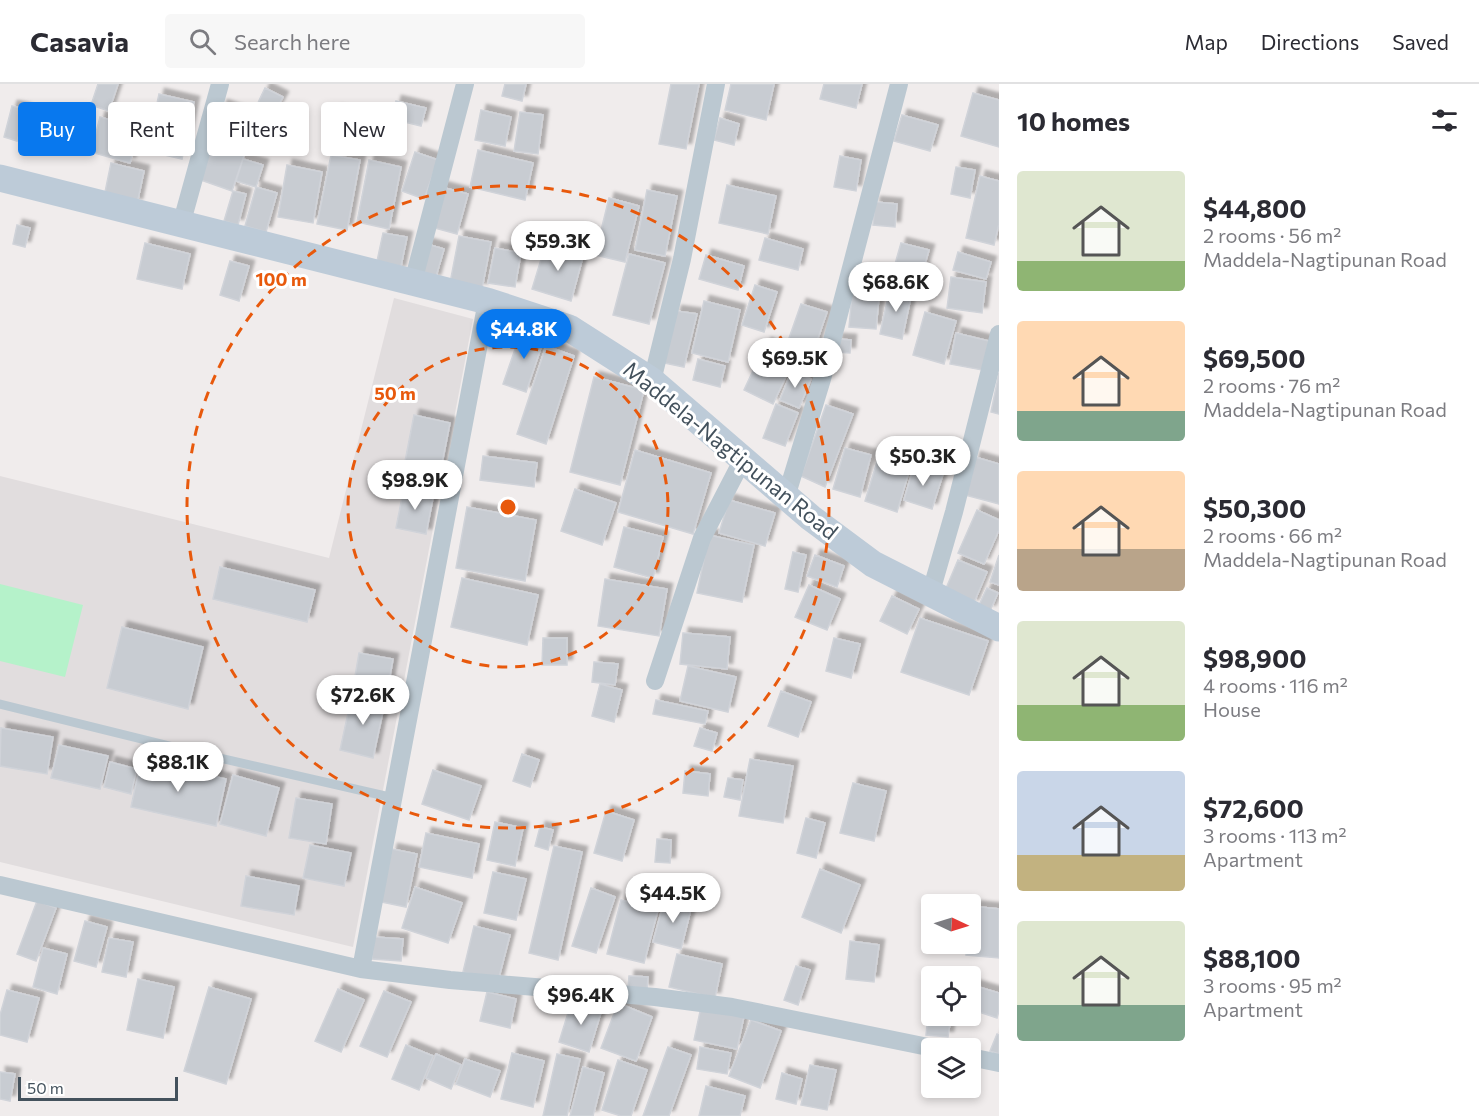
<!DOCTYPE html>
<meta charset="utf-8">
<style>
:root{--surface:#fff;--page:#f7f7f7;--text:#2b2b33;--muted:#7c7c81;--line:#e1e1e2;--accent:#0878ee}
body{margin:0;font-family:Commissioner,sans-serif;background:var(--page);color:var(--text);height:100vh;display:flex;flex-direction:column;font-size:22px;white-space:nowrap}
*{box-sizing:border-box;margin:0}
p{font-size:20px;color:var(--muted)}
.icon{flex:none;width:33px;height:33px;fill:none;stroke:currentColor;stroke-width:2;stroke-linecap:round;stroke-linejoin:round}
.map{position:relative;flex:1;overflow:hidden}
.drawer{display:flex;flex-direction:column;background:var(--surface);width:480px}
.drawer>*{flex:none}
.hud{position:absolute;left:18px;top:18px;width:570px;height:54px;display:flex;gap:12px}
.needle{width:39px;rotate:94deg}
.buttons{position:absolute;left:921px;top:810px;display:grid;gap:12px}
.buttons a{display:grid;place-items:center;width:60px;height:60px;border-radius:6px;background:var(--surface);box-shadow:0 3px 9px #0003;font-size:30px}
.scale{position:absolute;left:18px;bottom:15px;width:160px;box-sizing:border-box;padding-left:6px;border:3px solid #43515c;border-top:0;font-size:16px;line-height:21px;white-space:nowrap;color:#43515c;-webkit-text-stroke:4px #fff;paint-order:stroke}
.price{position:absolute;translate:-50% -51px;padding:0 14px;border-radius:21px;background:#fff;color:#222;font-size:20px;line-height:39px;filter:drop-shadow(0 2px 3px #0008)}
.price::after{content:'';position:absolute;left:50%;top:36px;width:18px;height:14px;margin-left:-9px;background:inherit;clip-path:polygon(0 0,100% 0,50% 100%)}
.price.current{background:var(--accent);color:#fff}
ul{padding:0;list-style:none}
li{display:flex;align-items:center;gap:18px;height:150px;padding:0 18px}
li span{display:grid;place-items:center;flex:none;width:168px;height:120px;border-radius:6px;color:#555}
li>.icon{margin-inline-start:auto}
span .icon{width:72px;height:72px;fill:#fffc;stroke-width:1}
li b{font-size:26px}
h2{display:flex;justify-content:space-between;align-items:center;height:72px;padding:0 18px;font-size:26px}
.chip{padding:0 21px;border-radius:6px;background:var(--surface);box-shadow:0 3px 9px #0003;font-size:21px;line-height:54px}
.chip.current{background:var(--accent);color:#fff}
header{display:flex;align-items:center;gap:36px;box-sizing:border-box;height:84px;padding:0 30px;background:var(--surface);border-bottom:2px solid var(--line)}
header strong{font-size:28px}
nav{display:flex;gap:33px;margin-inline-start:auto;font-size:21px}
.search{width:420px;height:54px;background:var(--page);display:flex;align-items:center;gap:15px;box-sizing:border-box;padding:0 21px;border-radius:6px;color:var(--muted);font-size:22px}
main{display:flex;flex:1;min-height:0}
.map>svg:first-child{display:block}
</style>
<header>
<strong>Casavia</strong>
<div class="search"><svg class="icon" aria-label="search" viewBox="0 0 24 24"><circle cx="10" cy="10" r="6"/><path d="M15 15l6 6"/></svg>Search here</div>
<nav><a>Map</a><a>Directions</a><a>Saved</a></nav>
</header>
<main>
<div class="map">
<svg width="999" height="1032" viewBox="0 0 999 1032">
<defs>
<filter id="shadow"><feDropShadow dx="5.5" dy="-5.5" stdDeviation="1.5" flood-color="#0004"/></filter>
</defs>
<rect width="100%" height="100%" fill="#f0ecec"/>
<path fill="#e1ddde" d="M394 214 473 235 353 863 0 778V392L329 474Z"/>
<path fill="#b5f2ca" d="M0 500 83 521 65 593 0 577Z"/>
<path fill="#c8ccd2" stroke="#d0d3d9" stroke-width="1.5" filter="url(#shadow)" d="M98 0H118L109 27 91 21Z
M505 0H526L522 17 502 12Z
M671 0H699L686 65 659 60Z
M731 0H774L766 36 725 26Z
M824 0H862L856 24 820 15Z
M265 4 283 13 273 31 256 23Z
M973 9 999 16V63L961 52Z
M159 10 194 18 182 75 147 67Z
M396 17 426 24 421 42 392 35Z
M222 21 257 33 232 107 198 95Z
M12 22 26 25 17 57 4 53Z
M336 26 362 31 356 63 330 58Z
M481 26 511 33 505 62 475 56Z
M520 28 543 31 538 70 514 67Z
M902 31 938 41 930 67 894 57Z
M100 33 139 44 130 79 91 68Z
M720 34 739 40 734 61 714 56Z
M39 37 51 43 41 63 29 58Z
M478 66 533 79 525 116 470 103Z
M415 68 438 76 424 115 402 107Z
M331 71 360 76 347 146 317 140Z
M840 72 861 76 856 107 834 103Z
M243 75 263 81 256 103 236 97Z
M369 76 401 83 389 145 357 138Z
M111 79 144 87 137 120 104 113Z
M287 81 322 88 313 139 278 133Z
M956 83 975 86 970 114 951 110Z
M980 92 999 97V140L994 161 966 154Z
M727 101 776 112 768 150 719 139Z
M256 103 277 109 266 148 245 142Z
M441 103 468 110 457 150 431 143Z
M647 106 677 112 665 172 635 166Z
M233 107 246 110 238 141 224 137Z
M609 114 639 122 625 178 595 171Z
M875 118 897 120 895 143 873 141Z
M17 141 30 144 25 163 13 160Z
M383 149 407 153 400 187 376 182Z
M459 152 491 158 482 205 450 199Z
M765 154 803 165 798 186 759 176Z
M145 159 190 170 182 205 137 195Z
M546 159 584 169 571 217 532 205Z
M901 159 929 166 919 201 891 194Z
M427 160 444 165 435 196 418 191Z
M495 164 521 169 515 203 488 199Z
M958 168 991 178 986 195 953 186Z
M629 170 665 179 649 240 613 231Z
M706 171 744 182 738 206 699 195Z
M230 177 249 182 239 217 220 211Z
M951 193 986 198 982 229 947 224Z
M755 201 777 208 764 248 742 241Z
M890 203 912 208 902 255 880 250Z
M852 211 879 213 876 245 849 243Z
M704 217 740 226 728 278 692 269Z
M801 220 827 228 814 266 788 257Z
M676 227 697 230 684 283 664 279Z
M925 228 956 237 944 280 913 271Z
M522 245 545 252 526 308 503 300Z
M956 249 989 257 982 286 950 280Z
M837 255 851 256 850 269 836 268Z
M766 259 795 273 773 320 744 306Z
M546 262 574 272 546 360 517 350Z
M698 275 725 282 720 303 693 296Z
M792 286 811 295 799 324 780 316Z
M999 289V330L991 328Z
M594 293 644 306 620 401 570 388Z
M776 320 798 329 785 362 763 354Z
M826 321 853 330 825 403 801 392Z
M414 331 450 339 438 400 402 393Z
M845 364 871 371 860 413 833 405Z
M635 366 711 389 693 450 618 428Z
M879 371 911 381 897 428 865 417Z
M483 372 537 379 534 403 480 396Z
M975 373 999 380V420L965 411Z
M914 381 943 390 932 425 904 416Z
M404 403 434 409 426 450 396 444Z
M575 405 616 419 602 461 561 447Z
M729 416 775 429 765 462 719 449Z
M467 423 536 436 525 497 456 484Z
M977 426 999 436V446L984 480 958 469Z
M624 443 663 453 653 494 614 483Z
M709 451 754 461 742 518 697 509Z
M793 468 806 471 798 508 785 505Z
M815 471 844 482 837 503 807 492Z
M999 471V501L990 498Z
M958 476 987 488 973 521 944 509Z
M220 483 315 506 307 538 213 515Z
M462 494 538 511 527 561 451 543Z
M605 495 667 505 659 552 598 542Z
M809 501 840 515 827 546 795 533Z
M987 504 998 509 990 527 979 521Z
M892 512 919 525 907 550 880 537Z
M920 534 988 557 969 611 901 588Z
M122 543 203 563 188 625 107 604Z
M683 549 730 553 727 585 680 580Z
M543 554H567V581H542Z
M834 554 860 560 851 594 826 587Z
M359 569 393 575 388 604 354 598Z
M594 578 618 580 615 601 592 598Z
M688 582 736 593 728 628 680 617Z
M600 600 622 606 614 638 592 632Z
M781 607 811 618 798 653 768 642Z
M352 611 385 618 373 674 340 666Z
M656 616 708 627 705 640 653 630Z
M1 644 53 653 47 690 0 682Z
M700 644 717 649 712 667 694 662Z
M59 661 108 672 100 705 51 694Z
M522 670 539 676 530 703 513 697Z
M750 675 793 682 783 739 739 732Z
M141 676 226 695 216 742 131 723Z
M110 678 137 685 131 710 104 703Z
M433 686 481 702 469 736 422 720Z
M685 687 710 690 708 712 683 709Z
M233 691 279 704 266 752 220 740Z
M728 694 743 696 740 716 724 713Z
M853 699 886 707 874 757 840 749Z
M296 714 332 720 326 760 289 754Z
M606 727 634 736 622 777 594 769Z
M806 734 825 739 816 774 797 769Z
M495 738 523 744 515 782 487 776Z
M540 743 553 746 548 766 535 762Z
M426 749 479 760 472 794 419 783Z
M657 755 671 756 670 779 655 778Z
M310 761 351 769 344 802 303 794Z
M554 762 582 768 558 876 529 869Z
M392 765 417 770 406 823 381 818Z
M820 785 860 801 841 849 802 833Z
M493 788 526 795 516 836 484 829Z
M246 792 299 802 294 831 241 822Z
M415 803 462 819 448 859 402 844Z
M591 804 615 813 596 869 572 862Z
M665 814 692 821 681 865 653 858Z
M621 816 658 826 644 879 607 870Z
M37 817 56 824 36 877 17 870Z
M971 822 999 825V874L966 871 967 860H970Z
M85 837 107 843 96 883 74 877Z
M474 842 510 851 498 897 463 888Z
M374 853 403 855 401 877 372 875Z
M109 854 133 858 126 893 102 888Z
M850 857 879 861 874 898 846 895Z
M43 864 67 870 57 910 33 903Z
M677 870 722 880 715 914 669 903Z
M796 882 810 886 798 921 784 916Z
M629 892 648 893 647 906 628 904Z
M138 895 174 903 163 954 127 946Z
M972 901 999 909V927L997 934 970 925Z
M209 903 251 915 226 1000 184 987Z
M338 905 364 916 341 968 315 957Z
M7 906 39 914 27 958 0 951V931Z
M384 907 411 918 387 973 360 962Z
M487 908 516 915 510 944 480 937Z
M572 916 602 925 589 968 559 958Z
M618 919 652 933 636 977 601 964Z
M701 923 744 932 737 965 694 956Z
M928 930 951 932 948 953 926 951Z
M751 936 781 947 760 1004 729 992Z
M997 950 999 951V970L990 967Z
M406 961 433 972 419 1006 392 995Z
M668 963 691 971 669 1032H643Z
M700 963 731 969 727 990 697 985Z
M512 969 544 977 533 1023 501 1015Z
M436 970 461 981 451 1005 426 994Z
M557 970 580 975 567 1032H543Z
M465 975 500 987 490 1013 456 1000Z
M618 976 647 986 631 1032H621L602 1026Z
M810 981 836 986 827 1026 801 1021Z
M583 983 604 989 593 1032H570Z
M0 988 15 990 10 1017 0 1015Z
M782 989 802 995 796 1020 776 1015Z
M706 1002 745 1012 740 1032H699Z"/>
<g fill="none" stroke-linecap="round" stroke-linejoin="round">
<path stroke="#bbc8d1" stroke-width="9" d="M0 620 194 668 394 714"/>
<path stroke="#bbc8d1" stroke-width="18" d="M181 141 220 0
M413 198 465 0
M652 297 682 175 716 0
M786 413 822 295 899 0
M930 511 954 428 999 250
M655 597 702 454 743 375
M0 801 361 885 450 896 655 913 732 923 933 964
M361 885 487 217
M970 973 999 979"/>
<path stroke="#bdcbd8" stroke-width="27" d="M0 94 487 217 569 244 652 297 811 434 873 480 999 544"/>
</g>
<g fill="none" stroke="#e8590c" stroke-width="3" stroke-dasharray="10 8">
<circle cx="508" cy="423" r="160"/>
<circle cx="508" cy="423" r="321"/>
</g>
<g text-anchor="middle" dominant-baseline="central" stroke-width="6" stroke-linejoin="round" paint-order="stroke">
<g font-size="22" fill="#43515c" stroke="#fff">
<text transform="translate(731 366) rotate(39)">Maddela-Nagtipunan Road</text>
</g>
</g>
<circle cx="508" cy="423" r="9" fill="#e8590c" stroke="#fff" stroke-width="3"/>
<g font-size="18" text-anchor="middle" font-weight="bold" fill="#e8590c" stroke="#fff" stroke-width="6" stroke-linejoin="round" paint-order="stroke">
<text x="281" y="202">100 m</text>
<text x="395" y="316">50 m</text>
</g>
</svg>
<div class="buttons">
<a><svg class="needle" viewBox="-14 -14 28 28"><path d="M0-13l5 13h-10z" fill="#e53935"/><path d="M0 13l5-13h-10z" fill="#7c7c81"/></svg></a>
<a><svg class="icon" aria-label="locate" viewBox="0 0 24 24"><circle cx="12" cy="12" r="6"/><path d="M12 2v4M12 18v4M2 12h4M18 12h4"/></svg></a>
<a><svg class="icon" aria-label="layers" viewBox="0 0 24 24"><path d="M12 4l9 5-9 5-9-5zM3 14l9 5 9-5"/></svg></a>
</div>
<div class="scale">50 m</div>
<b class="price" style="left:558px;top:188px">$59.3K</b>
<b class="price" style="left:896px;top:229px">$68.6K</b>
<b class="price current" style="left:524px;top:276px">$44.8K</b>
<b class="price" style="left:795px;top:305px">$69.5K</b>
<b class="price" style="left:923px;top:403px">$50.3K</b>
<b class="price" style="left:415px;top:427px">$98.9K</b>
<b class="price" style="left:363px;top:642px">$72.6K</b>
<b class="price" style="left:178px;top:709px">$88.1K</b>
<b class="price" style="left:673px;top:840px">$44.5K</b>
<b class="price" style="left:581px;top:942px">$96.4K</b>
<div class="hud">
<a class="chip current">Buy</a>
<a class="chip">Rent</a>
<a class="chip">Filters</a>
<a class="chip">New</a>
</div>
</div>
<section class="drawer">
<h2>10 homes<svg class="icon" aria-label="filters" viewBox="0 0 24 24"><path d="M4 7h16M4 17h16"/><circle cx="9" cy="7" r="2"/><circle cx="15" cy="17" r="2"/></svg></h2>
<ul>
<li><span style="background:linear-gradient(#dfe7d0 75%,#8fb573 0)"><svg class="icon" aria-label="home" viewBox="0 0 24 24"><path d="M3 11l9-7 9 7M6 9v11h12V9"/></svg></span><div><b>$44,800</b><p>2 rooms · 56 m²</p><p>Maddela-Nagtipunan Road</p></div></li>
<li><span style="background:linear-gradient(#ffd9b3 75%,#7fa58c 0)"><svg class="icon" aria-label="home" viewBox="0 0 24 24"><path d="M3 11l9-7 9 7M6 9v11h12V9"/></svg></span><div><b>$69,500</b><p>2 rooms · 76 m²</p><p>Maddela-Nagtipunan Road</p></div></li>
<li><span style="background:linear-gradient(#ffd9b3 65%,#b9a48a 0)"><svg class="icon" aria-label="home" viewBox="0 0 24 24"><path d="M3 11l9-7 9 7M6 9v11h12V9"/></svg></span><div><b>$50,300</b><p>2 rooms · 66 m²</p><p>Maddela-Nagtipunan Road</p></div></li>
<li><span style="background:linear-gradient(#dfe7d0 70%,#8fb573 0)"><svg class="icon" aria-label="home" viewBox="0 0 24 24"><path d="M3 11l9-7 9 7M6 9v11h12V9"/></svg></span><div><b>$98,900</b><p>4 rooms · 116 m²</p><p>House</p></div></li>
<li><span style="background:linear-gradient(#c9d6e8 70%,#c2b280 0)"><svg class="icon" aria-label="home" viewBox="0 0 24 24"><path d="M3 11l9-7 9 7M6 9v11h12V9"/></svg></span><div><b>$72,600</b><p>3 rooms · 113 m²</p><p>Apartment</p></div></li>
<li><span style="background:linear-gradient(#dfe7d0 70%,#7fa58c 0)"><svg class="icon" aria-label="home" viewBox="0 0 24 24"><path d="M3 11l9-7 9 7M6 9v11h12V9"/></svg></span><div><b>$88,100</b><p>3 rooms · 95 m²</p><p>Apartment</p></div></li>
</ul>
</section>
</main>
